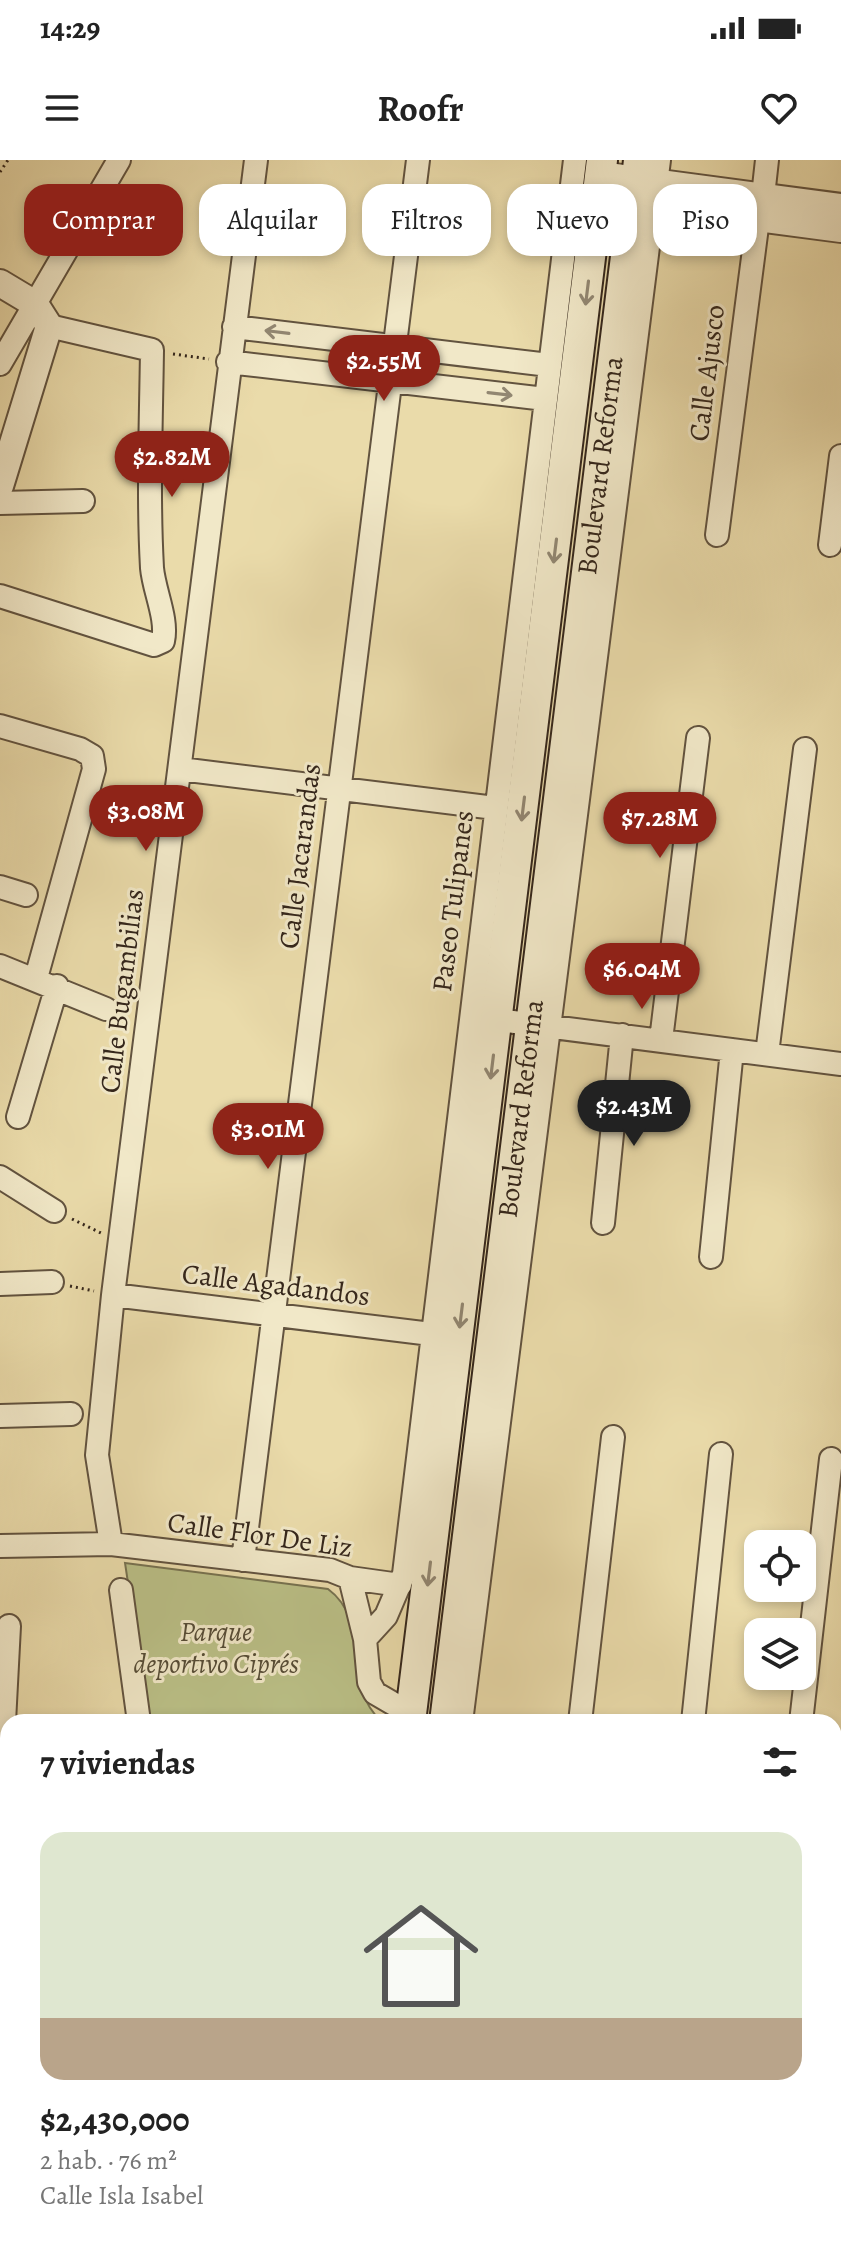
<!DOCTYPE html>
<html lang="es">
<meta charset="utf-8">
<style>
:root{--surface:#fff;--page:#f6f6f6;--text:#222;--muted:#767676;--accent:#8f2418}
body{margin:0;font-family:Alegreya,serif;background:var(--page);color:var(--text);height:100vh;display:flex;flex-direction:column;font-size:30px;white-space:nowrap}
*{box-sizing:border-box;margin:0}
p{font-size:26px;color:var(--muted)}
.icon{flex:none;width:44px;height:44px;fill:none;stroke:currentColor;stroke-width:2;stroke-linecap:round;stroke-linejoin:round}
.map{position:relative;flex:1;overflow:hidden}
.side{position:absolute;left:0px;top:1554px;width:842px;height:538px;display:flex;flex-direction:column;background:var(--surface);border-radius:24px 24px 0 0;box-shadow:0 4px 12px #0003}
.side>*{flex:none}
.banner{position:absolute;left:24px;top:24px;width:794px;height:72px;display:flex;gap:16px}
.controls{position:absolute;left:744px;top:1370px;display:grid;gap:16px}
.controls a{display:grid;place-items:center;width:72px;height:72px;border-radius:16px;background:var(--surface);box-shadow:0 4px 12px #0003;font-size:40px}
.price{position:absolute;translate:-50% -68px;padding:0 18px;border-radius:28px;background:var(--accent);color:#fff;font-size:26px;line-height:52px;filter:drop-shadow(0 2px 4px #0008)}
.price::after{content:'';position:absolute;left:50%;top:48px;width:24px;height:18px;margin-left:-12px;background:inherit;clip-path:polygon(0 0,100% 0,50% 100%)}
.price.current{background:#222;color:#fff}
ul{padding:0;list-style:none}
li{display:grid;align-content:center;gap:16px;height:424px;padding:0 40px}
li span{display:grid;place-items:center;height:248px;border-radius:24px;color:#555}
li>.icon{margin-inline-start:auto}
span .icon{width:144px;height:144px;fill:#fffc;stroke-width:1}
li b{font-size:34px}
h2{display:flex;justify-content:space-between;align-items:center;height:96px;padding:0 40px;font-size:34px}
.pill{padding:0 28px;border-radius:24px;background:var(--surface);box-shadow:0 4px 12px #0003;font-size:28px;line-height:72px}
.pill.current{background:var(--accent);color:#fff}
.status{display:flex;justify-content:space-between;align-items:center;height:56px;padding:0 40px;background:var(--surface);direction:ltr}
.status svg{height:22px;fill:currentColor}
header{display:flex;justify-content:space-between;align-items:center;height:104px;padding:0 40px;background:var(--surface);font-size:36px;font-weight:700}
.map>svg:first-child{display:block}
</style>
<div class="status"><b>14:29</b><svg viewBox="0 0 49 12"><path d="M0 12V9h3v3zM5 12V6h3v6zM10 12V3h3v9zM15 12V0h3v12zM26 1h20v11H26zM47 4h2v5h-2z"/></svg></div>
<header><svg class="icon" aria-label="menu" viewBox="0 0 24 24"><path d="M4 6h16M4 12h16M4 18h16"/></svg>Roofr<svg class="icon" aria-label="heart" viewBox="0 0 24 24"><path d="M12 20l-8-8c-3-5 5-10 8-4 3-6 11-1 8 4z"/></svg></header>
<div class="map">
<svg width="841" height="2091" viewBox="0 0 841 2091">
<rect width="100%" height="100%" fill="#eadbaa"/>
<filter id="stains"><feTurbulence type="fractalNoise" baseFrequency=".0025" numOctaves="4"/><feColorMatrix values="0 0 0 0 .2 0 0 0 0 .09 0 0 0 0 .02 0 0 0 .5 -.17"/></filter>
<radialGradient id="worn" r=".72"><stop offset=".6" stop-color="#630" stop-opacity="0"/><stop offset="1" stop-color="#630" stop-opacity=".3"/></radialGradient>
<path fill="#babf86" stroke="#777250" stroke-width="2" d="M125 1403 328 1429C373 1462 339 1523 382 1562H149Z
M834 1617 841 1618V1800L834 1799Z"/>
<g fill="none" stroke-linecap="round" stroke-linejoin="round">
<g stroke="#62533f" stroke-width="15">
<path id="service" d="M480 2084 484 2091
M533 2084 536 2091
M676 2091 682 2084
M725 2091 730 2084"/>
</g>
<g stroke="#62533f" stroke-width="26">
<path id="minor" d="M763 36 767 0
M234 167 549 205
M228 202 545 239
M0 204 119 0
M0 343 83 341
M717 375 758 59
M830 385 841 296
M0 436 154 485 163 481C168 459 154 431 152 408 148 335 151 263 152 190L49 166
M0 566 80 589 92 596 94 609 36 818
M180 609 495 648
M0 727 26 735
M0 806 106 849
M498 860 841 904
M661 880 698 578
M767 894 805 589
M18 957 57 826
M0 1017 54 1051
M603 1063 622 875
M711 1097 732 890
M0 1124 52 1122
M113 1135 431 1174
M0 1256 71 1254
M111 1384 97 1295 113 1135 256 0
M0 1386 111 1384 330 1410 350 1418 400 1425
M243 1400 418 0
M350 1418 365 1479 369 1522 375 1533 411 1554
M121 1430 139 1562
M365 1479 386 1456 404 1414 575 0
M461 1562 659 0
M580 1562 613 1277
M693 1562 721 1294
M801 1562 831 1299
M0 1639 9 1466
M0 1833 8 1835
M0 2014 8 2031
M45 2084 51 2091
M156 2084 160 2091
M394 2091 399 2084"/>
</g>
<g stroke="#62533f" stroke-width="30">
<path id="tertiary" d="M600 15 841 47
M599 37 841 69
M0 123 35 144 49 166 0 326
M834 1606 841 1607"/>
</g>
<g stroke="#34261b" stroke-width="34">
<g id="secondary">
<path d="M637 19 639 0"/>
<path d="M410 1562 602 0"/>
<path id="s1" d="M445 1562 633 40"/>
<path d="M0 1672 8 1686"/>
<path d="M0 1737 8 1751"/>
<path d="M198 2084 202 2091"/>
<path d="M241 2084 245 2091"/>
<path d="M423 2084 426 2091"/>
<path d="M462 2084 466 2091"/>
</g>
</g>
<path stroke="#34261b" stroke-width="3" stroke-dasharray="2 4" stroke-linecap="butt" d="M0 12 8 0
M173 194 209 199
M72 1059 101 1073
M70 1126 94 1131"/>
<use href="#service" stroke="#f1e8c8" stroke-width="11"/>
<use href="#minor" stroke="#f1e8c8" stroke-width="22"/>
<use href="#tertiary" stroke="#f1e8c8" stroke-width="26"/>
<use href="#secondary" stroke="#f1e8c8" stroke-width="30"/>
</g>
<defs><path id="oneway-shaft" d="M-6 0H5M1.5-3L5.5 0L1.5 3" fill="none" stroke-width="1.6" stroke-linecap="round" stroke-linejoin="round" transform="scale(2)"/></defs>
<g stroke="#928772">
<use href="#oneway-shaft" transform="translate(587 133) rotate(97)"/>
<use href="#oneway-shaft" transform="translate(277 172) rotate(-173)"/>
<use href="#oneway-shaft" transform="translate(500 234) rotate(7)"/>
<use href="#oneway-shaft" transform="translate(555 391) rotate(97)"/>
<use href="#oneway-shaft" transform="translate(523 649) rotate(97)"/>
<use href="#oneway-shaft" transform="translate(492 907) rotate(97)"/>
<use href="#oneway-shaft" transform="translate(461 1156) rotate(97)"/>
<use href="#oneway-shaft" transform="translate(429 1414) rotate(97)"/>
</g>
<g text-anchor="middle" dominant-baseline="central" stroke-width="6" stroke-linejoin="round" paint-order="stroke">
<g font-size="28" fill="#34261b" stroke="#f1e8c8">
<text transform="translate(707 213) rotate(-83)">Calle Ajusco</text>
<text stroke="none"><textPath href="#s1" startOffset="1266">Boulevard Reforma</textPath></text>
<text transform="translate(300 696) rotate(-83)">Calle Jacarandas</text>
<text transform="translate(453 741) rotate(-83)">Paseo Tulipanes</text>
<text transform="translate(122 831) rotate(-83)">Calle Bugambilias</text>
<text stroke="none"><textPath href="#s1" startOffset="618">Boulevard Reforma</textPath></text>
<text transform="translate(276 1125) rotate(7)">Calle Agadandos</text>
<text transform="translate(260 1375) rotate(8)">Calle Flor De Liz</text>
</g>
<g font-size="28" font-style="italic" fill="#564c36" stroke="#f1e8c8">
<text x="216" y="1472">Parque<tspan x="216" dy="32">deportivo Ciprés</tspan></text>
</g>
</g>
<rect width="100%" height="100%" filter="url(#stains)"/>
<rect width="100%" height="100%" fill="url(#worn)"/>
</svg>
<div class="controls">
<a><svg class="icon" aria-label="locate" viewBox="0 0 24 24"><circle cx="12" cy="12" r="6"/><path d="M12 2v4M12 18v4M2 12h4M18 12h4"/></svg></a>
<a><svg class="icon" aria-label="layers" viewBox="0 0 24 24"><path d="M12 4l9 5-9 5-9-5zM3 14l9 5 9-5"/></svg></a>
</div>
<b class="price" style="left:384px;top:243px">$2.55M</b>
<b class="price" style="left:172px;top:339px">$2.82M</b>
<b class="price" style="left:146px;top:693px">$3.08M</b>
<b class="price" style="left:660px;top:700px">$7.28M</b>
<b class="price" style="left:642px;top:851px">$6.04M</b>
<b class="price current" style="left:634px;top:988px">$2.43M</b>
<b class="price" style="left:268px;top:1011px">$3.01M</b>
<div class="banner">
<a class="pill current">Comprar</a>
<a class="pill">Alquilar</a>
<a class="pill">Filtros</a>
<a class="pill">Nuevo</a>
<a class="pill">Piso</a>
</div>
<section class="side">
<h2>7 viviendas<svg class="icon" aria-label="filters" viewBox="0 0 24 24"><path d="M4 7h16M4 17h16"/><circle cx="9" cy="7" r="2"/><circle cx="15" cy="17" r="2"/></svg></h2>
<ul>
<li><span style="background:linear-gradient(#dfe7d0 75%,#b9a48a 0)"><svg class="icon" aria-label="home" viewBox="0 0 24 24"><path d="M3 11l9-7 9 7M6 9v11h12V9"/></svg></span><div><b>$2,430,000</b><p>2 hab. · 76 m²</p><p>Calle Isla Isabel</p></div></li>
</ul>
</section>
</div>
